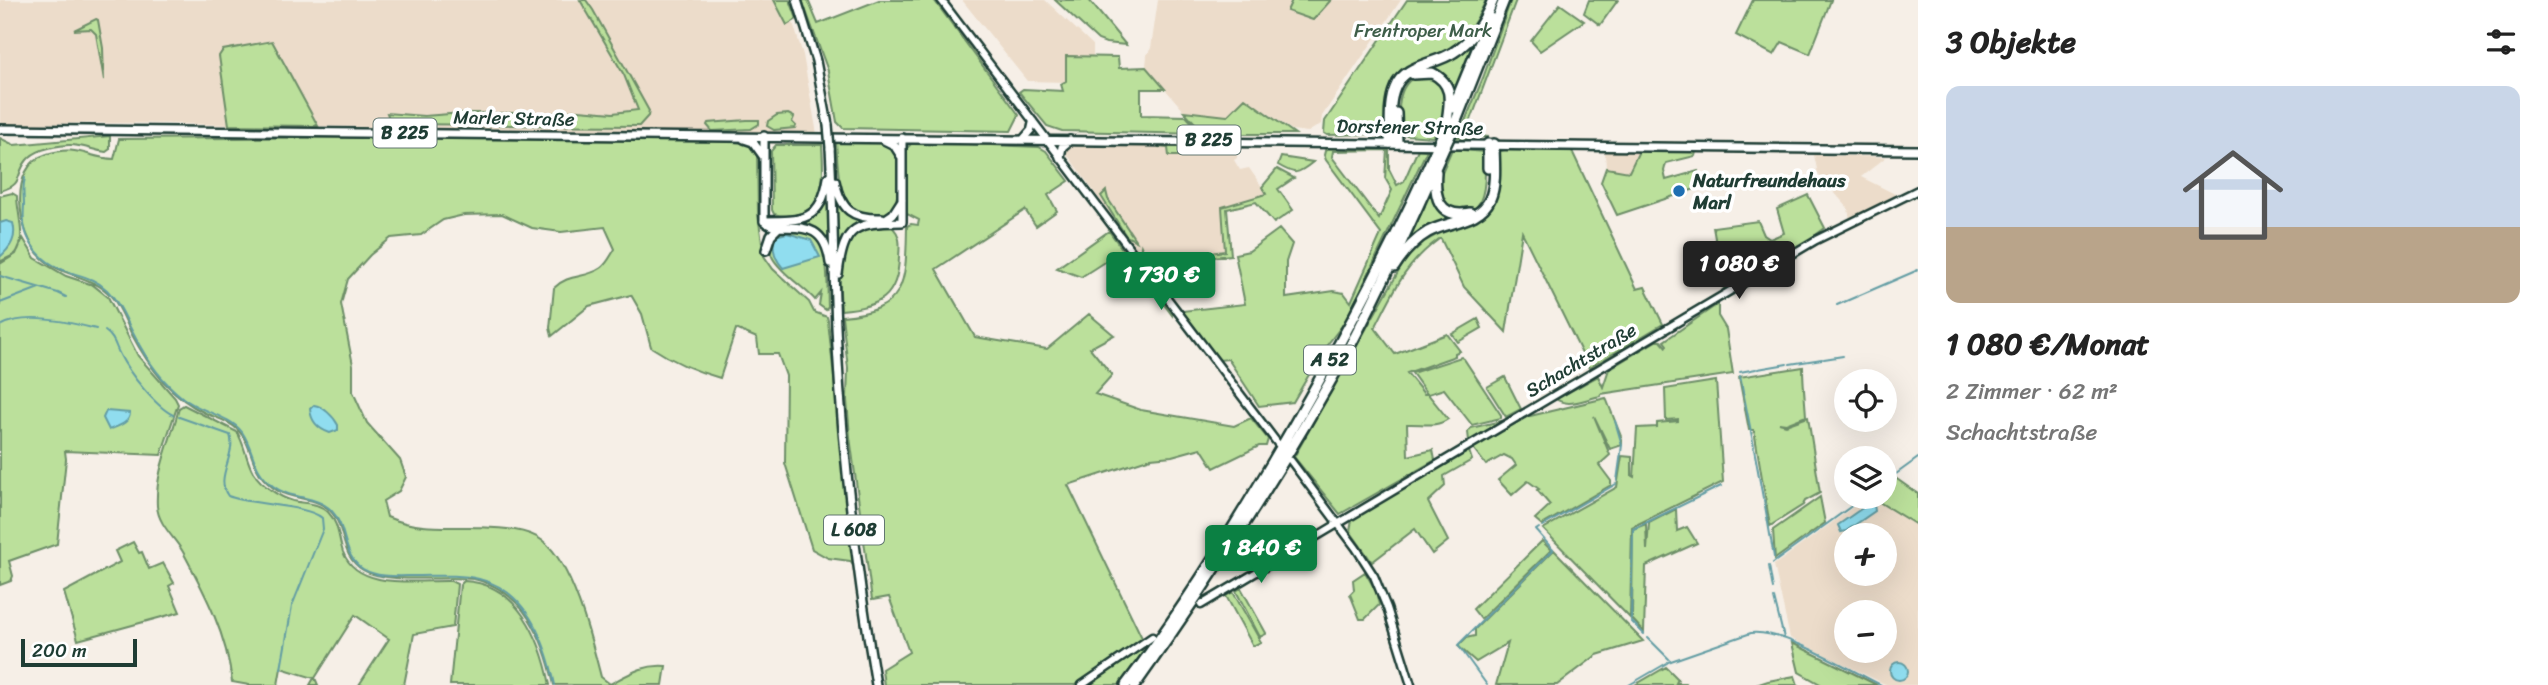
<!DOCTYPE html>
<html lang="de">
<meta charset="utf-8">
<style>
:root{--surface:#fff;--page:#f2f2f2;--text:#222;--muted:#767676;--accent:#0b8043}
body{margin:0;font-family:Sriracha,sans-serif;background:var(--page);color:var(--text);height:100vh;display:flex;flex-direction:column;font-size:26px;white-space:nowrap}
*{box-sizing:border-box;margin:0}
p{font-size:23px;color:var(--muted)}
.icon{flex:none;width:38px;height:38px;fill:none;stroke:currentColor;stroke-width:2;stroke-linecap:round;stroke-linejoin:round}
.map{position:relative;flex:1;overflow:hidden}
.sheet{display:flex;flex-direction:column;background:var(--surface);width:630px}
.sheet>*{flex:none}
.tools{position:absolute;left:1834px;top:369px;display:grid;gap:14px}
.tools a{display:grid;place-items:center;width:63px;height:63px;border-radius:50%;background:var(--surface);box-shadow:0 7px 28px #0002;font-size:35px}
.scale{position:absolute;left:21px;bottom:18px;width:116px;box-sizing:border-box;padding-left:7px;border:4px solid #1f3d34;border-top:0;font-size:19px;line-height:24px;white-space:nowrap;color:#1f3d34;-webkit-text-stroke:5px #fff;paint-order:stroke}
.price{position:absolute;translate:-50% -60px;padding:0 16px;border-radius:7px;background:var(--accent);color:#fff;font-size:23px;line-height:46px;filter:drop-shadow(0 2px 4px #0008)}
.price::after{content:'';position:absolute;left:50%;top:42px;width:21px;height:16px;margin-left:-10px;background:inherit;clip-path:polygon(0 0,100% 0,50% 100%)}
.price.current{background:#222;color:#fff}
ul{padding:0;list-style:none}
li{display:grid;align-content:center;gap:14px;height:371px;padding:0 28px}
li span{display:grid;place-items:center;height:217px;border-radius:14px;color:#555}
li>.icon{margin-inline-start:auto}
span .icon{width:126px;height:126px;fill:#fffc;stroke-width:1}
li b{font-size:30px}
h2{display:flex;justify-content:space-between;align-items:center;height:84px;padding:0 28px;font-size:30px}
main{display:flex;flex:1;min-height:0}
.map>svg:first-child{display:block}
</style>
<main>
<div class="map">
<svg width="1918" height="685" viewBox="0 0 1918 685">
<rect width="100%" height="100%" fill="#f6efe7"/>
<filter id="ink" filterUnits="userSpaceOnUse"><feTurbulence type="fractalNoise" baseFrequency=".0143" numOctaves="2"/><feDisplacementMap in="SourceGraphic" scale="14" xChannelSelector="R" yChannelSelector="G"/><feConvolveMatrix kernelMatrix="1 2 1 2 8 2 1 2 1" color-interpolation-filters="sRGB"/></filter>
<g filter="url(#ink)">
<path fill="#ecdcca" fill-rule="evenodd" d="M0 0H786L803 55 817 134 128 123 0 124Z
M962 0H1045L1093 45V57L1066 56V82L1027 81Z
M1158 0H1401L1322 116 1321 124 1308 132 1292 130 1245 98 1227 116 1184 111 1146 67 1147 55 1151 48Z
M1073 145 1237 147V158L1234 160 1240 170 1249 168 1267 194 1256 202 1227 209 1231 255 1146 264 1067 154V148Z
M1639 151 1629 172 1606 168 1605 152Z
M1814 155 1886 157 1861 177 1897 195 1890 202 1850 220 1848 208 1818 174Z
M1867 497H1871L1918 527V685H1887L1790 638 1774 565ZM1846 536H1885V574H1846ZM1846 612H1885V651H1846Z"/>
<path fill="#bbe09b" stroke="#6d8e68" stroke-width="2" fill-rule="evenodd" d="M580 0H586L593 10 649 111 648 116 639 126 391 124 387 113 424 116 463 113H554L579 110 613 113 638 110 624 75Z
M774 0H790L797 19 787 25Z
M802 0H808L818 24 879 0H934L1019 115 1011 131 843 128 837 122 828 71Z
M1055 0H1089L1126 45 1106 43 1098 40Z
M1292 0H1331L1313 20 1287 11Z
M1407 0H1486C1476 23 1464 41 1441 54 1425 63 1405 63 1393 79 1381 96 1393 123 1375 134L1327 135 1324 133 1325 121Z
M1511 0H1516L1471 120 1468 135 1489 137 1456 138 1461 135 1460 133 1483 78Z
M1589 0H1618L1600 25 1584 13Z
M1753 0H1831L1810 54 1782 42 1774 55 1736 35Z
M1560 4 1584 21 1540 51 1531 41Z
M96 19 98 20 103 48 104 80 96 34 91 29 74 30Z
M1482 29 1475 47 1471 48 1452 102 1450 90 1422 71Z
M272 41 318 126 229 125 219 56 223 50Z
M1066 56 1118 57 1119 68 1146 67 1165 89H1141V115L1186 116 1202 134 1062 131 1047 126 1019 92 1023 89 1063 91 1061 84 1066 81Z
M1418 75 1436 78 1446 90 1445 113 1433 137 1406 135 1404 133 1401 134C1398 113 1395 85 1418 75Z
M1245 98 1295 134H1205L1184 111 1227 116Z
M788 114 794 117 792 122 796 126 795 128 774 130 767 126 768 121 777 115Z
M747 120H759V124L751 129 712 131 707 125 708 123Z
M110 136V149L106 152C93 151 82 144 68 145 55 146 36 149 27 160 14 176 25 184 0 191V138L14 145Z
M349 137 728 141 748 144 757 151 758 215 764 256 773 269 809 302 814 312 827 317 828 321 854 567 850 561 828 558 812 549 785 463 786 376 778 354H759L757 338 736 329 720 378C695 371 672 361 651 347L642 314 631 295 589 306 552 336 550 328 554 288C569 273 585 279 601 268 607 264 611 255 615 249L605 227 561 232 532 228 502 214 464 215 443 220 421 235 391 238 370 255 348 279 341 304 353 365V392L367 423 400 460 406 477 399 491 383 501 387 517C415 529 441 527 471 527 493 528 525 527 543 541 573 564 592 642 601 677L610 684C629 674 644 664 666 666L663 685H554C544 639 525 591 474 579 446 576 385 584 363 570 337 554 348 524 327 508 313 497 293 500 278 491 247 471 256 449 238 430 230 421 216 418 205 413 190 406 175 394 163 381 150 366 140 350 131 333 125 320 120 306 111 296 92 275 62 277 42 258 17 234 7 166 47 154 77 144 88 158 114 159L119 139Z
M836 142 887 143 897 151C899 170 902 199 889 214 836 230 839 176 836 142Z
M920 142 1039 147 1046 151 1069 181 1048 195 1057 211 1036 226 1025 210 936 269 975 337 1047 349 1089 314 1114 335 1090 348 1112 375 1095 394 1141 410 1234 426 1251 418 1268 439 1266 446H1259L1214 468 1201 448 1172 456 1151 458 1068 485 1143 640 1076 685H884L882 669 909 652 889 597 872 600 850 437 847 400 848 368 842 316C907 311 906 282 907 226L911 224 918 225 919 220 907 214V148L911 144Z
M776 145H822C823 168 828 202 802 213 794 216 783 217 774 214L772 210 771 151Z
M1159 145 1183 146 1184 156H1169L1168 148 1159 147Z
M1326 147 1389 148V169L1397 185 1404 181 1418 149 1427 150 1347 319 1324 349 1293 402 1259 406 1228 359 1219 360 1182 311 1245 304 1235 254 1249 251 1279 229 1292 244 1286 262V298L1334 291 1344 293 1351 302 1381 234 1326 160 1324 155ZM1387 150 1385 178 1392 190 1379 219 1332 157 1333 151Z
M1452 149 1484 152V154C1487 184 1485 233 1442 202L1438 181Z
M1508 149 1572 151 1637 289 1645 287 1663 324 1589 368 1522 232 1506 332 1464 287 1441 239H1439C1404 265 1394 291 1375 328L1395 354 1447 334 1460 351 1455 353V356L1407 373 1424 394H1427L1412 373 1461 357 1464 359 1501 415V418L1472 425 1444 389 1428 394 1448 419C1436 428 1422 423 1407 424L1408 456 1433 450 1435 460 1340 514 1294 457 1405 260 1424 242 1440 233 1439 230 1484 212 1497 152Z
M1639 151 1696 152 1695 156 1666 163 1664 171 1666 180 1698 171 1701 187 1617 215 1601 182 1606 168 1629 172Z
M1281 157 1313 162C1297 175 1295 175 1278 165Z
M1277 169 1294 178 1278 189 1293 210 1274 223 1256 202 1227 209 1231 255 1160 263 1149 264C1144 259 1140 253 1141 246L1146 258 1152 260 1225 251 1222 207 1266 194 1262 187Z
M1432 184 1435 199 1463 216 1441 224 1400 256 1425 206 1424 204Z
M1106 191 1108 199 1136 241 1126 236 1101 196Z
M12 193 17 196C17 213 27 240 16 253 12 257 4 259 0 262V196Z
M828 194 829 198 830 250 812 228 791 223C811 218 821 214 828 194Z
M835 194 841 205 876 220 842 240 837 259Z
M1808 195 1825 228 1805 243 1724 290 1713 227 1758 221 1764 235 1770 239 1784 233 1777 209Z
M891 226C901 234 900 245 899 257 898 298 879 307 841 310 840 286 833 239 863 228 871 225 883 226 891 226Z
M782 229C793 229 805 229 815 236 830 247 827 289 828 307L826 310 819 305 821 293 815 300C800 281 746 255 782 229Z
M1109 231 1123 250 1081 277 1057 268Z
M23 238 35 258 66 276 93 285 108 297 138 356 175 398 178 404 161 455 65 451 66 459 57 544 9 561 13 576 11 581 0 585V264L16 254Z
M1137 264 1172 310V315L1138 270Z
M1718 304V316L1726 329 1733 374 1601 394 1600 396C1586 399 1568 408 1556 399L1598 376 1603 387 1609 369 1656 341H1661L1666 347 1667 345 1664 341Z
M1478 319 1482 328 1458 342 1452 334Z
M1803 367C1803 384 1805 399 1806 416L1786 424 1779 423 1786 425 1808 417 1820 493 1805 501 1803 505 1770 526 1754 430H1749L1739 377Z
M1505 377 1521 409 1506 417 1487 387Z
M1716 381 1723 482 1632 527 1630 618 1543 529 1617 487 1622 456 1632 457V476L1634 477 1637 428 1657 427V423L1678 421V419L1666 420 1665 389Z
M1606 398 1622 439V445L1610 449 1594 416 1610 455 1599 465 1611 481V485L1542 525 1535 519 1550 505 1537 490 1539 489 1528 481 1512 495 1498 480 1516 465 1512 459 1504 455 1486 465 1473 448 1526 417Z
M184 405 237 432C245 445 246 460 253 472 261 485 279 497 293 501 305 504 318 502 328 512 339 523 338 538 343 552 358 591 418 580 451 581L457 584 453 627 414 634 404 685H359L389 639 355 615 315 678 318 685H310L314 678 281 668 278 685H249L232 682C227 635 205 593 183 552 175 538 158 524 157 506 155 471 171 441 179 408Z
M1501 421V424L1469 441 1468 432 1471 428Z
M1468 448 1472 460 1444 476 1445 486 1428 502 1448 541 1432 554 1415 529 1372 562 1350 531 1352 520Z
M1894 477 1918 494V526L1871 497H1885V484Z
M1820 497 1825 523 1775 559 1773 530Z
M1676 509 1677 531 1687 527 1697 543 1646 566 1644 632 1632 619 1633 529 1646 524 1647 550 1649 523Z
M1542 541 1551 550 1481 619 1473 609Z
M133 542 139 553 142 552 149 569 163 563 174 583 169 586 180 612 78 640 64 592 120 562 115 551Z
M1554 550 1643 641 1597 655 1557 685H1496L1508 643 1476 662 1458 646 1466 638 1475 636V629Z
M1365 572 1376 591 1379 605 1365 619H1360L1350 594 1354 590 1353 580Z
M464 581C518 583 541 639 550 685H450L460 585Z
M1241 588 1266 633V634L1260 637 1236 591Z
M1233 592 1261 642 1253 646 1226 596Z
M1792 643 1877 685H1822L1799 672Z
M1140 648 1143 652 1119 685H1088Z
M1666 667 1678 679 1676 683H1685L1687 685H1635Z
M1795 676 1798 685H1756L1768 681Z"/>
<path fill="#90ddef" stroke="#639da4" stroke-width="2" d="M6 221 13 223C17 238 11 247 0 257V223Z
M787 233 811 240 820 257 783 268C775 259 771 249 775 236Z
M314 405C323 406 334 417 338 425V430L330 433C318 429 311 422 310 409Z
M106 411 130 413C130 423 118 426 109 430L103 418Z
M1871 502 1874 504 1875 511 1846 531 1841 532 1838 525Z
M1890 671a9 9 0 1 1 18 0a9 9 0 1 1-18 0Z"/>
<g fill="none" stroke-linecap="round" stroke-linejoin="round">
<path stroke="#639da4" stroke-width="2" d="M1862 0 1865 1
M25 178C22 188 24 195 24 205 23 220 23 231 32 245 56 280 85 268 107 290 120 303 126 320 134 335 146 359 161 381 183 398 200 412 229 415 242 432 255 451 251 469 273 486 291 500 316 495 331 510 348 527 341 555 363 569 378 578 399 576 415 576 436 576 458 574 479 579 527 590 546 642 555 685
M0 276 58 293 66 297
M0 303 39 288
M1837 305 1918 270
M0 326C24 312 70 322 96 329
M105 331C115 338 115 346 120 355 129 373 155 406 173 415
M1824 359 1843 356
M1790 364 1822 359
M1758 369 1787 364
M1740 372 1756 369
M1740 376 1754 447
M179 417 230 435C237 455 214 477 228 496 250 505 308 505 322 518L323 529 292 606 281 669
M1615 421 1622 445 1617 481
M1754 449 1763 498
M1885 482 1918 458
M1764 500 1774 557
M1543 526 1616 484
M1773 563 1864 497
M1769 566 1773 589
M1774 598 1784 638
M1644 634 1631 621 1633 529 1721 486
M1648 638 1669 659
M1668 662 1751 633C1783 629 1850 670 1881 685
M1487 685 1458 645 1553 550 1536 530 1539 528
M1629 685 1667 663"/>
<g stroke="#1f3d34" stroke-width="11">
<path id="secondary" d="M941 0 1278 444
M1024 138 1031 130 1033 121
M1291 461 1356 548 1374 576 1387 608 1411 685
M1201 605 1816 240 1918 190
M1082 685 1152 637"/>
</g>
<g stroke="#1f3d34" stroke-width="12">
<path id="primary" d="M797 0 816 61 828 125
M0 129 1918 150
M764 136V221
M902 138V222
M744 139 753 142 763 156
M882 139 894 145 901 156
M830 148C834 214 833 280 837 346 843 459 857 573 876 685
M1060 157 1062 147 1070 140
M835 181C841 210 852 219 882 218
M887 218 893 214 902 200
M764 221C779 238 823 208 830 263
M764 221C803 221 821 221 828 178
M766 250 771 235 779 227
M838 274C844 224 856 223 902 222"/>
</g>
<g stroke="#1f3d34" stroke-width="14">
<path id="highway" d="M1413 74 1432 73C1454 84 1450 101 1447 121
M1453 108 1490 18
M1396 113 1397 143
M1452 131 1504 0
M1390 143C1391 125 1388 104 1395 88 1404 64 1435 65 1454 52 1473 40 1485 20 1493 0
M1488 144V168
M1436 172C1434 196 1438 219 1470 213
M1394 267C1403 253 1414 240 1428 232 1448 221 1480 222 1490 199 1497 183 1494 161 1494 144
M1126 685C1195 594 1255 495 1311 395 1357 313 1400 231 1438 145
M1135 685C1212 577 1285 464 1349 348 1384 282 1415 214 1445 146"/>
</g>
<use href="#secondary" stroke="#fff" stroke-width="6"/>
<use href="#primary" stroke="#fff" stroke-width="7"/>
<use href="#highway" stroke="#fff" stroke-width="9"/>
<g stroke="#1f3d34" stroke-width="12" stroke-linecap="butt">
<path id="primary-bridge" d="M828 125 830 148"/>
</g>
<g stroke="#1f3d34" stroke-width="14" stroke-linecap="butt">
<path id="highway-bridge" d="M1438 145 1444 131
M1445 146 1452 131"/>
</g>
<use href="#primary-bridge" stroke="#fff" stroke-width="7"/>
<use href="#highway-bridge" stroke="#fff" stroke-width="9"/>
</g>
</g>
<circle fill="#1f6fb2" stroke="#fff" stroke-width="2.5" cx="1679" cy="191" r="7"/>
<g text-anchor="middle" dominant-baseline="central" stroke-width="7" stroke-linejoin="round" paint-order="stroke">
<g fill="#fff" stroke="#627771" stroke-width="2">
<rect x="373.5" y="118.5" width="63" height="29" rx="5"/>
<rect x="1177.5" y="125.5" width="63" height="29" rx="5"/>
<rect x="1304" y="345.5" width="52" height="29" rx="5"/>
<rect x="824" y="515.5" width="60" height="29" rx="5"/>
</g>
<g font-size="18" font-weight="bold" fill="#1f3d34">
<text x="405" y="133">B 225</text>
<text x="1209" y="140">B 225</text>
<text x="1330" y="360">A 52</text>
<text x="854" y="530">L 608</text>
</g>
<g font-size="19" fill="#3e5e49" stroke="#fff">
<text x="1423" y="30">Frentroper Mark</text>
</g>
<g font-size="19" fill="#1f3d34" stroke="#fff">
<text transform="translate(514 118) rotate(1)">Marler Straße</text>
<text transform="translate(1410 127) rotate(1)">Dorstener Straße</text>
<text transform="translate(1581 360) rotate(-31)">Schachtstraße</text>
</g>
<g font-size="19" font-weight="bold" fill="#1f3d34" stroke="#fff" text-anchor="start">
<text x="1693" y="180">Naturfreundehaus<tspan x="1693" dy="22">Marl</tspan></text>
</g>
</g>
</svg>
<div class="tools">
<a><svg class="icon" aria-label="locate" viewBox="0 0 24 24"><circle cx="12" cy="12" r="6"/><path d="M12 2v4M12 18v4M2 12h4M18 12h4"/></svg></a>
<a><svg class="icon" aria-label="layers" viewBox="0 0 24 24"><path d="M12 4l9 5-9 5-9-5zM3 14l9 5 9-5"/></svg></a>
<a>+</a>
<a>−</a>
</div>
<div class="scale">200 m</div>
<b class="price current" style="left:1739px;top:301px">1 080 €</b>
<b class="price" style="left:1161px;top:312px">1 730 €</b>
<b class="price" style="left:1261px;top:585px">1 840 €</b>
</div>
<section class="sheet">
<h2>3 Objekte<svg class="icon" aria-label="filters" viewBox="0 0 24 24"><path d="M4 7h16M4 17h16"/><circle cx="9" cy="7" r="2"/><circle cx="15" cy="17" r="2"/></svg></h2>
<ul>
<li><span style="background:linear-gradient(#c9d6e8 65%,#b9a48a 0)"><svg class="icon" aria-label="home" viewBox="0 0 24 24"><path d="M3 11l9-7 9 7M6 9v11h12V9"/></svg></span><div><b>1 080 €/Monat</b><p>2 Zimmer · 62 m²</p><p>Schachtstraße</p></div></li>
</ul>
</section>
</main>
